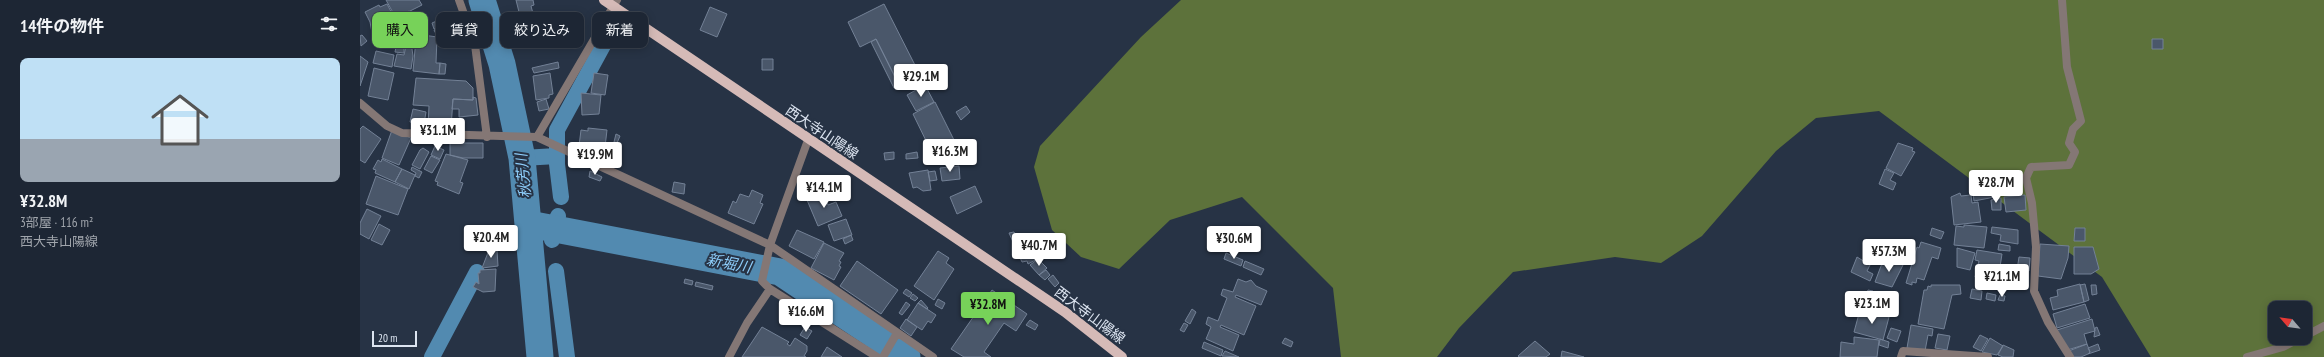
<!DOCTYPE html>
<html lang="ja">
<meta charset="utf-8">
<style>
:root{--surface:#1d2634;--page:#252e3c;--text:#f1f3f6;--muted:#a0a5ac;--line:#3b434f;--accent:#77d259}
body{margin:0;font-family:"PT Sans Narrow","Noto Sans JP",sans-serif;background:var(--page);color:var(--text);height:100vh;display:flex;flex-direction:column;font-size:15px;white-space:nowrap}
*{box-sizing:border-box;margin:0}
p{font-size:13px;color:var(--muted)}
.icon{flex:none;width:22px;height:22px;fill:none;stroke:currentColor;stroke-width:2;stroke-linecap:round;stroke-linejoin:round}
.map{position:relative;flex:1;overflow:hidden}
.drawer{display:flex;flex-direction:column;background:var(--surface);width:360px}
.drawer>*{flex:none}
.banner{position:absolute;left:12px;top:12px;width:380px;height:36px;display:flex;gap:8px}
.needle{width:26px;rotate:298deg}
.tools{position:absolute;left:1908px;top:301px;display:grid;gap:8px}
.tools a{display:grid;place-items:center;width:44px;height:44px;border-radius:8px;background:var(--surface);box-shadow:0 2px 10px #0003,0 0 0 1px var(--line);font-size:20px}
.scale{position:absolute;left:12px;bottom:10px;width:45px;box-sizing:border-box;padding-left:4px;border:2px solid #dce4f0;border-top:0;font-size:11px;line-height:14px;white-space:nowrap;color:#dce4f0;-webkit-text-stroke:3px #273345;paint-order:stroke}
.price{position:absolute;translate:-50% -34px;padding:0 9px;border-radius:4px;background:#fff;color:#222;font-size:13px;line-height:26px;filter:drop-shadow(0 1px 2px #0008)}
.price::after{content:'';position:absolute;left:50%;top:24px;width:12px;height:9px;margin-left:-6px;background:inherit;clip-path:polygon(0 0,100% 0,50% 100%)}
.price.on{background:var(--accent);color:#111}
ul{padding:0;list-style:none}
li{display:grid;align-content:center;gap:8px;height:212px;padding:0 20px}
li+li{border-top:1px solid var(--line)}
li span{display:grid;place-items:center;height:124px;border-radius:8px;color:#555}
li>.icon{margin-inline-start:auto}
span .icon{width:72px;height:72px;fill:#fffc;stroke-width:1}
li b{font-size:17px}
h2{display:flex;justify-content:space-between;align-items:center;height:48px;padding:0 20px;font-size:17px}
.tag{padding:0 14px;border-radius:8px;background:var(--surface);box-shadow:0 2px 10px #0003,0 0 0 1px var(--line);font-size:14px;line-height:36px}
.tag.on{background:var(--accent);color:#111}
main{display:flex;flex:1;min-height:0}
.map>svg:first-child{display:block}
</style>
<main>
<section class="drawer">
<h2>14件の物件<svg class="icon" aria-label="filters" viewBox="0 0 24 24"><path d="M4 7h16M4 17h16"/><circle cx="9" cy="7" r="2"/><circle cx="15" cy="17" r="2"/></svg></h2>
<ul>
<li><span style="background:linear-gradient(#bfe0f5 65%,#9aa5b1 0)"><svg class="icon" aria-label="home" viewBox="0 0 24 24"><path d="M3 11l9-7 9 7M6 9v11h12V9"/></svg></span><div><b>¥32.8M</b><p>3部屋 · 116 m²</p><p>西大寺山陽線</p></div></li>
</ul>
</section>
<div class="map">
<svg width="1964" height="357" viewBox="0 0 1964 357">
<rect width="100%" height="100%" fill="#273345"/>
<path fill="#5d723b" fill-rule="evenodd" d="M821 0H1964V357H1791L1742 277 1519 111 1456 118 1416 151 1342 236 1301 263 1255 257 1153 272 1099 328 1077 357H981L973 288 882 197 810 220 759 269 721 257 692 230 674 167 680 146 781 37ZM1915 308H1945V338H1915Z"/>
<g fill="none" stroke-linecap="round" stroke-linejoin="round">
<path stroke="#528ab0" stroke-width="16" d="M162 158 197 156
M201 197 197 164V130L252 29
M192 240 198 216
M196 271 207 357
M72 357 117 272"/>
<path stroke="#528ab0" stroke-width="27" d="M122 0 142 64 162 158 180 357
M169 224 420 272 547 357"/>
</g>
<path fill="#4a576a" stroke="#738196" d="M26 0H59L62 5 36 18Z
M156 0H173L174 5 171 6 175 21 162 24Z
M27 4 40 29 17 40 13 38 10 22 5 12 19 5 20 7Z
M524 4 560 75 539 85 516 39 500 47 488 22Z
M350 7 367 14 357 37 340 30Z
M49 11 60 31 48 39 36 19Z
M99 13 103 26 85 30 82 19Z
M79 20 82 25 74 29 72 23Z
M84 25 88 32 78 38 74 30Z
M103 26 102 35 88 40 86 34H89L88 31Z
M2 35 7 41 1 46 0 36Z
M63 35 77 37 76 63H80L79 74 53 71 56 39Z
M516 39 539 85 534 88 511 42Z
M1792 39H1803V49H1792Z
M47 42H51L53 56 51 69 34 66 37 54 44 55Z
M36 47 44 48V53L35 52Z
M16 51 34 55 32 67 13 63Z
M0 56 8 62 0 86Z
M402 59H413V70H402Z
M198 62 199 68 174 73 172 68Z
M80 63 86 64 85 74H79Z
M14 68 34 73 28 100 8 96Z
M190 73 193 94 189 95V98L176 100 173 76Z
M234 73 248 75 245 95 231 93Z
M56 78 106 81 113 88V100L93 99 91 128 68 127 69 106 53 105Z
M565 85 574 102 556 111 547 95Z
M221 93 241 95 239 114 222 115Z
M113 97 116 98 118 115 99 117V109H92L93 99 113 100Z
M186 99 189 109 179 111 177 102Z
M575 102 596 144 573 155 553 114Z
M606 106 610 112 601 120 596 112Z
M53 109 66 112 64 124 50 122Z
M3 126 21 139 5 163 0 160V129Z
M228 128 247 130 245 147 219 146 221 130 228 131Z
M32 130 51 138 39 165 22 158Z
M256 134 260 136 257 143 254 142Z
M90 143H123V158H103L90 155Z
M1538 143 1553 148 1552 151 1555 152 1541 176 1526 168Z
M75 146 84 150 80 159 71 155Z
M237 147 245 150 241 158 233 154Z
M63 148 69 152 60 169 52 165 60 150Z
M534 152V159L525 160 524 153Z
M557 152 558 158 546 159V154Z
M86 154 108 160 100 182 103 183 99 194 77 185 78 182 75 181Z
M71 156 80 160 72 173 64 169Z
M22 159 42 169 35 182 15 173 16 170 13 169 18 160 21 162Z
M599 166 600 179 582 181 580 168Z
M52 167 62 172 59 178 55 176 56 173 51 170Z
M42 169 55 175 49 189 35 182Z
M1525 169 1534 173 1530 180 1536 183 1533 190 1519 184Z
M568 170 571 190 563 191 557 187 553 188 549 173Z
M230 171 242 177 240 181 229 177Z
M575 171 577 180 570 181 568 172Z
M16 176 48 189 38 215 6 204Z
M314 182 325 184 324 194 312 192Z
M1638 182 1640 196 1614 201 1612 186Z
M454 183 455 188 447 191 445 187Z
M615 186 622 202 597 214 590 197Z
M392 190 403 195 400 203 403 204 394 224 368 213 373 201 376 203 380 194 389 197Z
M469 190 472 197 466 200 468 205 476 202 482 216 458 226 447 200Z
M1600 193 1601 196 1611 195 1612 203 1618 202 1621 222 1594 225 1591 197Z
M1665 195 1666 210 1646 212 1644 197Z
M1641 198V210H1632L1631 200Z
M7 209 21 216 9 239 0 234V223Z
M486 219 492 235 474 241 468 225Z
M19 224 30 230 22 245 11 240Z
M1604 225 1627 227 1624 248 1594 245 1596 226 1604 227Z
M1632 227 1658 230V244L1640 241 1641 235 1631 233Z
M1572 228 1584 232 1581 239 1570 235Z
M1715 228H1725V241H1714Z
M437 230 464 242 454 259 429 246Z
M654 232 659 241 670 237 679 258 668 264 667 261 662 262 649 233Z
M491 235 493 240 485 244 483 239Z
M1561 242 1581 248 1578 259 1572 257 1564 280 1557 278 1556 283 1552 282V285L1546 283 1557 247 1559 248Z
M464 243 484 253 479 261 481 262 479 266 481 267 474 280 451 268Z
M1639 244 1650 246V251L1638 250Z
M1680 244 1709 246 1708 258 1701 279 1678 276Z
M131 245H137V250H130Z
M1714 247H1733L1739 269 1731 274H1714Z
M1597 248 1615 253 1610 270 1597 267Z
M129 250H137L138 266 122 268Z
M1617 250 1642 254 1640 267 1643 268 1636 282 1615 277 1619 261 1615 260Z
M578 251 589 258 586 263 594 269 574 300 554 286Z
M866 253 883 260 881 266 864 259Z
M1497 257 1510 265 1507 271 1513 274 1510 281 1491 272Z
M1659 257 1670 258 1669 271 1657 270Z
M1524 258 1543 265 1532 287 1515 282Z
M678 259 687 268 679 275 670 265Z
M497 261 538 290 521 314 480 286Z
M885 261 904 269 901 275 883 267Z
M136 269 135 291 123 292 113 287 116 282 119 284 118 273H120V270Z
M686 270 690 275 685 280 679 275Z
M693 275 699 283 695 287 688 279Z
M325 279 333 281 332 285 324 283Z
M878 279 886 282 891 280 896 286 907 291 901 305 876 295 875 297 896 306 884 335 861 325 860 327 879 335 873 351 846 339 851 327 846 324 848 317 858 321 867 298 861 295 863 289 873 292Z
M336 282 353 286 352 290 335 286Z
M1720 284 1724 302 1693 310 1690 298 1698 296 1697 290Z
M1725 284 1729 300 1724 302 1720 285Z
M1571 285H1600L1601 294 1592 295 1584 329 1558 324 1564 290H1567L1568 286 1571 287Z
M1731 285H1736L1737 294 1732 295Z
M546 289 552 293 549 297 543 293Z
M1612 289 1622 291 1621 300 1610 298Z
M632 290 667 314 656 331 644 323 624 352 631 357H604L591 349Z
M1508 290 1513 291 1511 297 1506 295Z
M1627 293 1636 295 1635 301 1626 299Z
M553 294 558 298 555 301 550 298Z
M1640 295 1645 296 1644 301 1638 300Z
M578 299 585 303 582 309 575 305Z
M561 300 568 308 567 309 558 303Z
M546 302 550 305 542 315 539 313Z
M558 303 576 315 571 323 568 321 562 330 547 320Z
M1725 304 1730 318 1697 328 1693 314Z
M832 309 836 312 830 324 825 321Z
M1500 310 1529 317 1523 340 1494 332Z
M546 319 557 327 551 336 540 328Z
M1732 319 1735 331 1724 334 1727 344 1704 351 1697 330Z
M670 320 678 325 675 330 666 325Z
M824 323 828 325 824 332 820 330Z
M1551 325 1573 329 1572 336 1568 335 1565 351 1547 348Z
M402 327 429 342 427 344 430 346 435 338 447 346V351L444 356 446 357H382Z
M445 327 452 331 447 339 440 335Z
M1737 327 1740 335 1734 337 1735 328Z
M1531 328 1541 331 1537 342 1527 338Z
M1578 334 1590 336 1587 350 1575 348Z
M1620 335 1628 339 1621 351 1613 347Z
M1494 337 1519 340 1517 357H1480L1481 342 1494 344Z
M925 338 933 342 931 347 922 343Z
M1630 338 1643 346 1637 355 1622 352Z
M1520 339 1529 342 1528 348 1519 345Z
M1175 341 1190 354 1186 357H1159L1158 356Z
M844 342 863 350 861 356 842 348Z
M1727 344 1730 352 1728 354 1721 357H1709L1706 352Z
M1738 344 1740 350 1728 354 1730 352 1728 348Z
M1643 345 1654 350 1653 357H1643L1638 355Z
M467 347 482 357H461Z
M865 351 879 357 862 356Z
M1202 351 1224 357H1201Z"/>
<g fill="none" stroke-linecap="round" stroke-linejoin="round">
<path stroke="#847775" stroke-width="8" d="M99 0 115 45 127 137
M1702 0 1707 67 1721 121 1713 129 1709 143 1715 152 1709 165 1671 167 1666 178 1672 203 1676 247 1674 291 1688 322 1710 357
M0 103 27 126 42 133 177 137 410 245 402 281 410 289 517 357
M177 137 257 0
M448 140 410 245 573 357
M1945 336 1964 326
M369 357 387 323 410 289
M523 357 537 333
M1541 357 1543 351 1628 357
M1887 357 1923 347 1940 338"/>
<path stroke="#d5bab7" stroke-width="10" d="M244 0 705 312 762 357"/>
</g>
<g text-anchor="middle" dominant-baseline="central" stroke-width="4" stroke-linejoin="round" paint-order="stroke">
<g font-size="14" fill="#dce4f0" stroke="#273345">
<text transform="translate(462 132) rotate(34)">西大寺山陽線</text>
<text transform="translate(730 315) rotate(37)">西大寺山陽線</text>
</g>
<g font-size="15" font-style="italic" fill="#8ecefb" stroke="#273345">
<text transform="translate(163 176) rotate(-96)">秋芳川</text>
<text transform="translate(369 263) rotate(11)">新堀川</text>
</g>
</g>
</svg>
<div class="tools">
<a><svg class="needle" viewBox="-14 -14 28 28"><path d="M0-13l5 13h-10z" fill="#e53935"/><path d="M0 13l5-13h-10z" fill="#a0a5ac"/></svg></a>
</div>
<div class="scale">20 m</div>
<b class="price" style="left:561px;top:98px">¥29.1M</b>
<b class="price" style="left:78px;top:152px">¥31.1M</b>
<b class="price" style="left:590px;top:173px">¥16.3M</b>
<b class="price" style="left:235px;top:176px">¥19.9M</b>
<b class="price" style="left:1636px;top:204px">¥28.7M</b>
<b class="price" style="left:464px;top:209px">¥14.1M</b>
<b class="price" style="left:131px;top:259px">¥20.4M</b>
<b class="price" style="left:874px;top:260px">¥30.6M</b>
<b class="price" style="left:679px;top:267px">¥40.7M</b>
<b class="price" style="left:1529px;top:273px">¥57.3M</b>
<b class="price" style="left:1642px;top:298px">¥21.1M</b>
<b class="price" style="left:1512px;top:325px">¥23.1M</b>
<b class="price on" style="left:628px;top:326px">¥32.8M</b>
<b class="price" style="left:446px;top:333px">¥16.6M</b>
<div class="banner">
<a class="tag on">購入</a>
<a class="tag">賃貸</a>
<a class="tag">絞り込み</a>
<a class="tag">新着</a>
</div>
</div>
</main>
